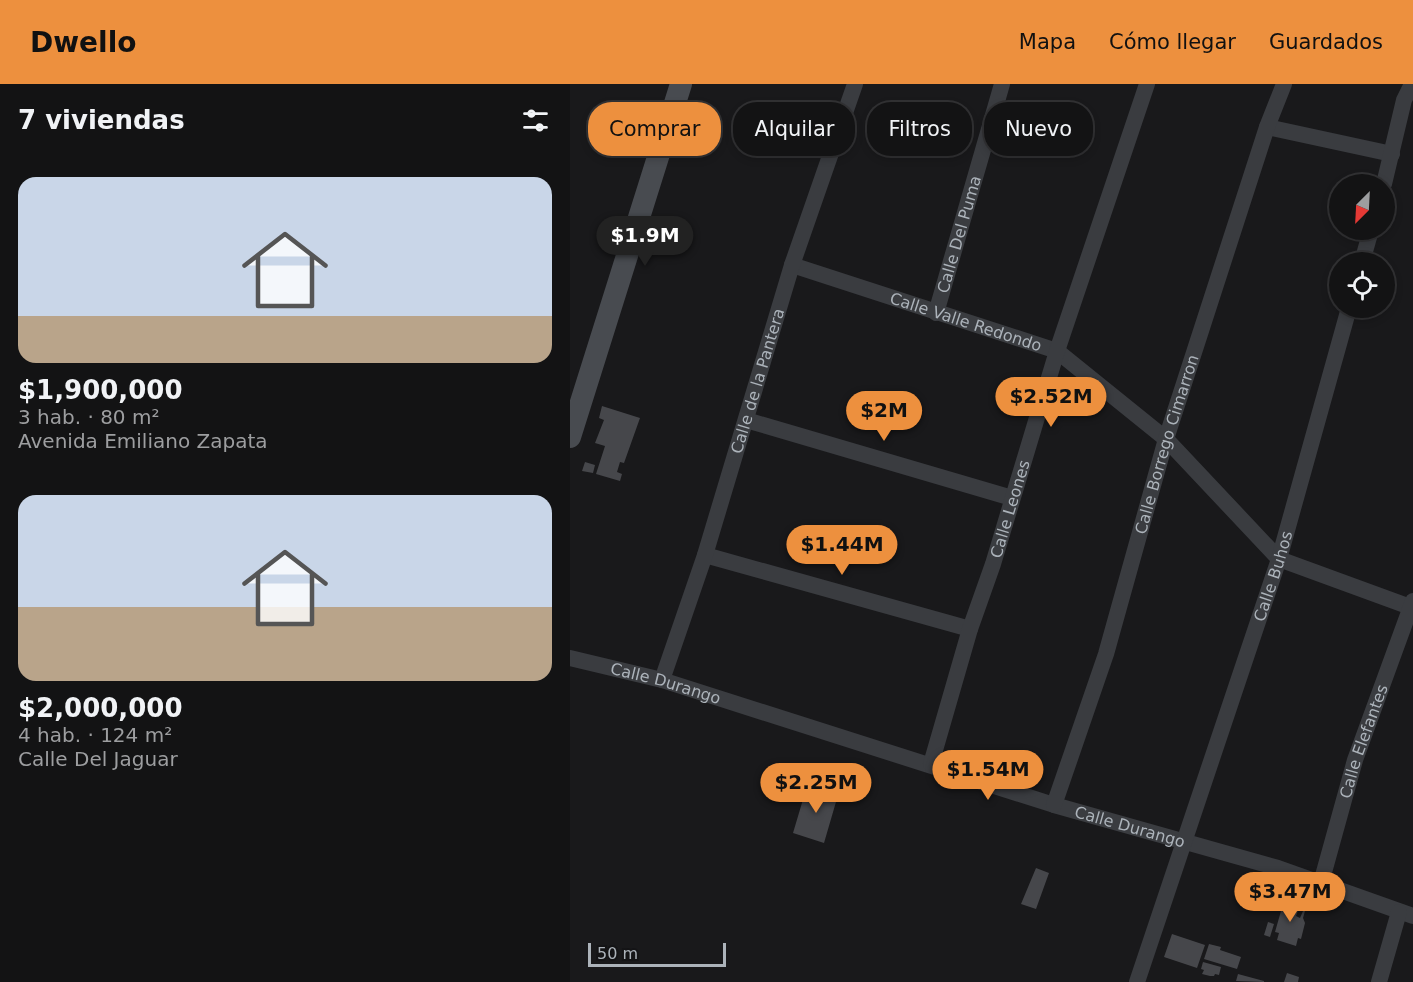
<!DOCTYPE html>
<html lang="es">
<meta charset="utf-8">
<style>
:root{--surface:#131314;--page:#202022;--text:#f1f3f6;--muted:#9d9ea0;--line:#323234;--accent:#ed903e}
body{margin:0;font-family:"DejaVu Sans",sans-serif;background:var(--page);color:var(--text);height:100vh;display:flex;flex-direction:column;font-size:22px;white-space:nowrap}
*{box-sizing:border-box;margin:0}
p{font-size:20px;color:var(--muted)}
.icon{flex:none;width:33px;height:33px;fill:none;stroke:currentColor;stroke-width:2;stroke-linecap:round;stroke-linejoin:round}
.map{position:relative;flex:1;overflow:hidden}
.sheet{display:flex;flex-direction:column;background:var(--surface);width:570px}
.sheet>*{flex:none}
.top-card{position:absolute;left:18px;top:18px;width:570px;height:54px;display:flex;gap:12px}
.needle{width:39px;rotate:204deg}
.controls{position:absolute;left:759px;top:90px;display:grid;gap:12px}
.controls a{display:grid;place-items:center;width:66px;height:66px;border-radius:50%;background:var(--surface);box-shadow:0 3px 9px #0003,0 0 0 2px var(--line);font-size:30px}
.scale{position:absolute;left:18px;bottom:15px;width:138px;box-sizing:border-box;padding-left:6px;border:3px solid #acb3ba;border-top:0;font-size:16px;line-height:21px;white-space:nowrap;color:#acb3ba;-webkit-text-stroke:4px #141416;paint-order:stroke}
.price{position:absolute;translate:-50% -51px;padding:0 14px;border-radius:21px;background:var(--accent);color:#111;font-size:20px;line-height:39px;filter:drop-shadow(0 2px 3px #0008)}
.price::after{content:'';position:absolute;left:50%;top:36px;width:18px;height:14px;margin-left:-9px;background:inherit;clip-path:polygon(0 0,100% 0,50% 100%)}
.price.current{background:#222;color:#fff}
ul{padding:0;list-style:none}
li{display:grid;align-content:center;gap:12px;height:318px;padding:0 18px}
li span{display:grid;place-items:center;height:186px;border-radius:18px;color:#555}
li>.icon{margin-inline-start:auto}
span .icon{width:108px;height:108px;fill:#fffc;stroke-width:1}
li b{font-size:26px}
h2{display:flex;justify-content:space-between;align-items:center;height:72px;padding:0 18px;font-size:26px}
.tag{padding:0 21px;border-radius:24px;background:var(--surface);box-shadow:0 3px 9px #0003,0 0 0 2px var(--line);font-size:21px;line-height:54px}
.tag.current{background:var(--accent);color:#111}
header{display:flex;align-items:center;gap:36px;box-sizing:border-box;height:84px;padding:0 30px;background:var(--accent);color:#111}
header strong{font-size:28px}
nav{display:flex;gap:33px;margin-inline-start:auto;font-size:21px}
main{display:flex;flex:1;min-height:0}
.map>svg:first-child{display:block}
</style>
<header>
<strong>Dwello</strong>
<nav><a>Mapa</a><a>Cómo llegar</a><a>Guardados</a></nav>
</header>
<main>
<section class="sheet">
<h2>7 viviendas<svg class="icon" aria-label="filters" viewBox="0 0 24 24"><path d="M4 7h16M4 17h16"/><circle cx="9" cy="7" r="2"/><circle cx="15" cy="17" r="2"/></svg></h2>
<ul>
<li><span style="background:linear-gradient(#c9d6e8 75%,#b9a48a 0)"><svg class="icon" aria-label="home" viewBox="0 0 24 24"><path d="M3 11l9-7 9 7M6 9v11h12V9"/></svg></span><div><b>$1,900,000</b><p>3 hab. · 80 m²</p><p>Avenida Emiliano Zapata</p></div></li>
<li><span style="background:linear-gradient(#c9d6e8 60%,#b9a48a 0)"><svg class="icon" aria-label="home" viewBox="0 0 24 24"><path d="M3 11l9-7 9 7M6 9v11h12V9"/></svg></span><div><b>$2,000,000</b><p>4 hab. · 124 m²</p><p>Calle Del Jaguar</p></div></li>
</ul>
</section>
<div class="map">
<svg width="843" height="898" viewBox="0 0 843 898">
<rect width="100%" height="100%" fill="#19191b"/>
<path fill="#46474b" d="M32 322 70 334 54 379 50 378 47 388 52 390 50 397 26 390 35 362 25 359 34 336 29 334Z
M15 378 25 381 23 389 12 387Z
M237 702 268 711 254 759 223 749Z
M466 784 479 789 466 825 451 820Z
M667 804 689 812 687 819 665 811Z
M715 813 731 819 726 832 730 834 733 827H735L733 834 735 839 731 855 728 854 726 862 707 856 709 849 705 848Z
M698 838 704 840 700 853 694 851Z
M602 850 635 861 627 884 594 873Z
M639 860 651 863 650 866 671 873 667 885 634 875Z
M633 878 651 883 649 891 645 890 644 892H640L632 890 634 886 631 885Z
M717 889 729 893 728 898H714Z
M668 890 694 897V898L666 897Z"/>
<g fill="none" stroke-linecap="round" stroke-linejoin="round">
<g stroke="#3a3c40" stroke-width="16">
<path d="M697 43 822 70"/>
<path d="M814 100 834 16 842 0"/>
<path d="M792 178 801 146"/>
<path id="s1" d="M222 181 487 267 596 355 709 475 843 524"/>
<path id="s2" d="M366 229 432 0"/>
<path d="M176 336 442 414"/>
<path d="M135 471 400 545"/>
<path id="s3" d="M0 574 92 596 484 721 708 784 843 832"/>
<path id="s4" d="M92 596 135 471 222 181 285 0"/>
<path id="s5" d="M361 680 400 545 423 480 487 267 577 0"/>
<path id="s6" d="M484 721 536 570 596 355 697 43 714 0"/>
<path id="s7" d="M751 799 785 676 843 517"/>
<path id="s8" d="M567 898 709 475 779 224"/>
<path d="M809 898 829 828"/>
</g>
<path stroke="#484b50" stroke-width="22" d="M0 353 111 0"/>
</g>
<g text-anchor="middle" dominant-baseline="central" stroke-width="4.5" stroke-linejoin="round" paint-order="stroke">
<g font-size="16" fill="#acb3ba" stroke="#141416">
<text stroke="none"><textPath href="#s2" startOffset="82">Calle Del Puma</textPath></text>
<text stroke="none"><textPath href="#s1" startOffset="183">Calle Valle Redondo</textPath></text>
<text stroke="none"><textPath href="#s4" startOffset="314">Calle de la Pantera</textPath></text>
<text stroke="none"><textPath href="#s6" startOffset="378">Calle Borrego Cimarron</textPath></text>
<text stroke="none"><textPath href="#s5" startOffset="267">Calle Leones</textPath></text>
<text stroke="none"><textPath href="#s8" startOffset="428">Calle Buhos</textPath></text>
<text stroke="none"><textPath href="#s3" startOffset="99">Calle Durango</textPath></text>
<text stroke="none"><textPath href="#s7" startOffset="148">Calle Elefantes</textPath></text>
<text stroke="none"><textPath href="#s3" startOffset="585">Calle Durango</textPath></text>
</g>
</g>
</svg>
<div class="controls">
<a><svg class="needle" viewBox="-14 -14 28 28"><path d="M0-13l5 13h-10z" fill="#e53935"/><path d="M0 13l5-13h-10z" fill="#9d9ea0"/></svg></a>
<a><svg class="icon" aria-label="locate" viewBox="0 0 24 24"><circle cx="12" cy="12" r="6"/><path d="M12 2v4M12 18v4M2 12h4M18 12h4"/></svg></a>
</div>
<div class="scale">50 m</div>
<b class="price current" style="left:75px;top:183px">$1.9M</b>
<b class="price" style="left:481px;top:344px">$2.52M</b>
<b class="price" style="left:314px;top:358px">$2M</b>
<b class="price" style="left:272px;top:492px">$1.44M</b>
<b class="price" style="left:418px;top:717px">$1.54M</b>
<b class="price" style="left:246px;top:730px">$2.25M</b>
<b class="price" style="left:720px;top:839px">$3.47M</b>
<div class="top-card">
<a class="tag current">Comprar</a>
<a class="tag">Alquilar</a>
<a class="tag">Filtros</a>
<a class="tag">Nuevo</a>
</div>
</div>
</main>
